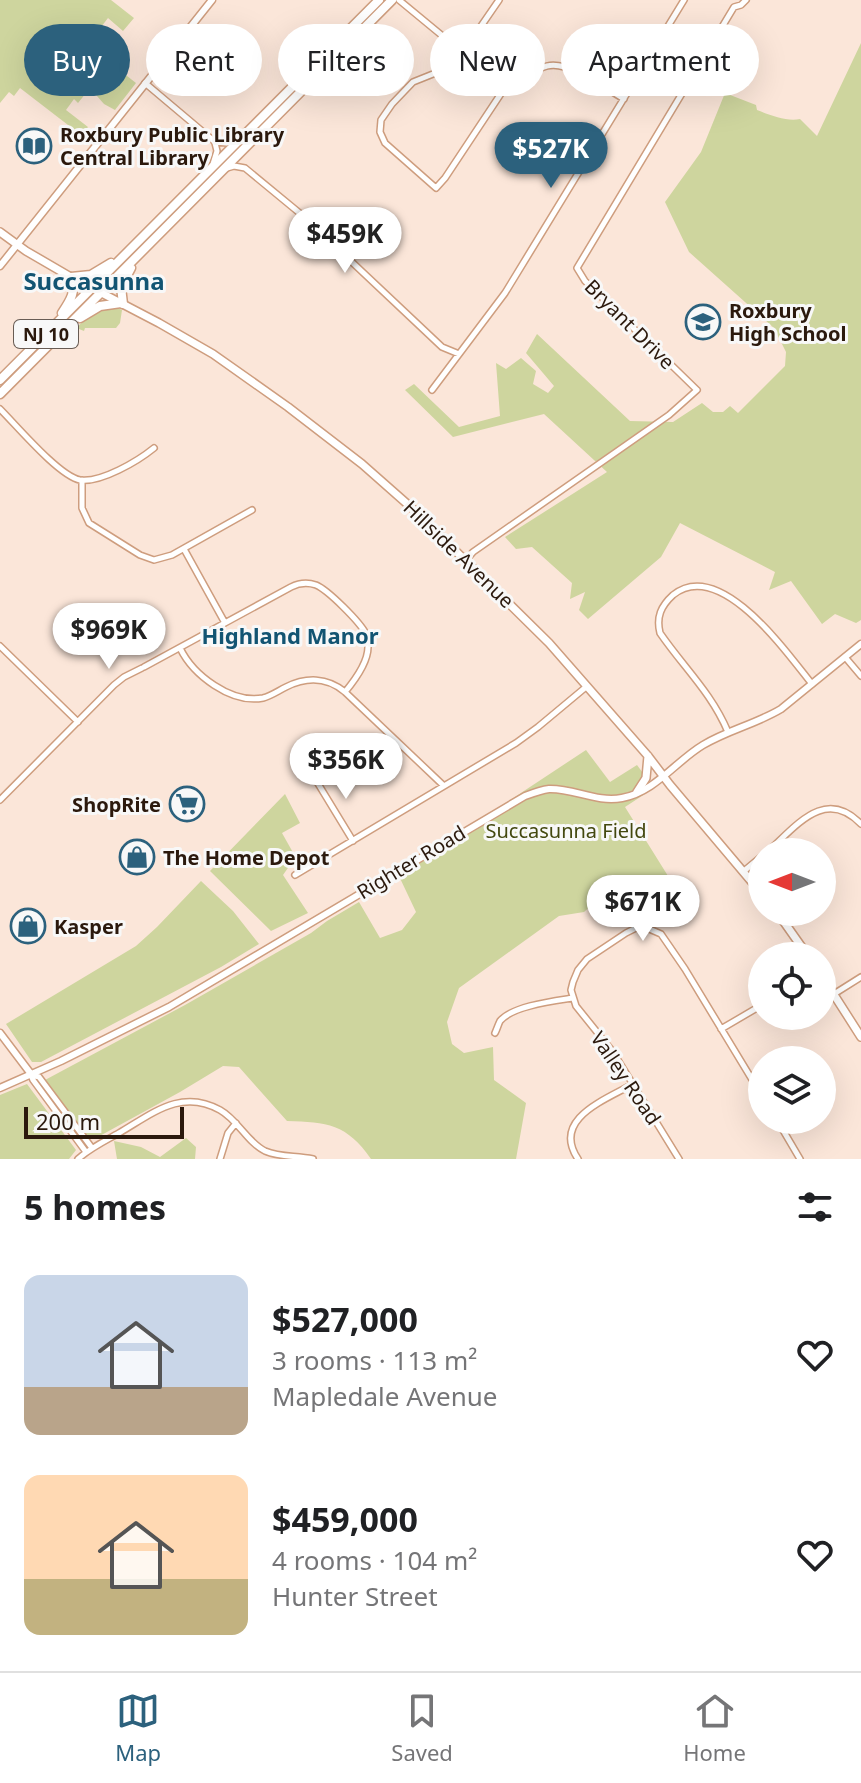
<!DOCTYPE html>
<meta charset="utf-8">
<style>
:root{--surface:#fff;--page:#f6f6f6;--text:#202124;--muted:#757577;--line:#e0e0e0;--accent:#2c617d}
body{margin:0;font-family:"Noto Sans",sans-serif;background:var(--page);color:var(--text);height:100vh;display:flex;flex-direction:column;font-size:30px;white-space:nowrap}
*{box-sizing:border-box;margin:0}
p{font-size:26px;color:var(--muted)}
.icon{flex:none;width:44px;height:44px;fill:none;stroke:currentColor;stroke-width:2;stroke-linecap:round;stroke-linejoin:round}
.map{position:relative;height:1159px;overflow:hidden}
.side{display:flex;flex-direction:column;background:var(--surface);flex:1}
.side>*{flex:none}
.banner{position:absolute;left:24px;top:24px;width:814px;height:72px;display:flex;gap:16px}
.needle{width:52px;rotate:270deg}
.controls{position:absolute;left:748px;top:838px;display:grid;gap:16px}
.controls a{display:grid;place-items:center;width:88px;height:88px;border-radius:50%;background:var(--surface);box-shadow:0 8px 32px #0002;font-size:40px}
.scale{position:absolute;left:24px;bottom:20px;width:160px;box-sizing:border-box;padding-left:8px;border:4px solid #2b190d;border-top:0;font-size:22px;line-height:28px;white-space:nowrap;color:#2b190d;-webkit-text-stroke:6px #f8f8f8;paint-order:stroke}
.price{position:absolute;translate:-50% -68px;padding:0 18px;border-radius:28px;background:#fff;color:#222;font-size:26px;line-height:52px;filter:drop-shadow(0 2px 4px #0008)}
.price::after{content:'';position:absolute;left:50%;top:48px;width:24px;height:18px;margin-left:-12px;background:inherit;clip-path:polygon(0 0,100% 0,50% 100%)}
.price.selected{background:var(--accent);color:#fff}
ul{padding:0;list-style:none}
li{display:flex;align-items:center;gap:24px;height:200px;padding:0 24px}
li span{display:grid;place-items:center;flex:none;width:224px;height:160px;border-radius:16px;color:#555}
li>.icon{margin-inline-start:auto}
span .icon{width:96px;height:96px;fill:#fffc;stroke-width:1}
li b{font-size:34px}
h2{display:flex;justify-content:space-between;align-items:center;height:96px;padding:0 24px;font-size:34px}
.pill{padding:0 28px;border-radius:36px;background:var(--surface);box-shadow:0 8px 32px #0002;font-size:28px;line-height:72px}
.pill.selected{background:var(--accent);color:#fff}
.dock{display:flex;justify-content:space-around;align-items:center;height:112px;border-top:2px solid var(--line);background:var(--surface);font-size:22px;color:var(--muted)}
.dock a{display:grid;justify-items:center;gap:4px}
.dock .selected{color:var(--accent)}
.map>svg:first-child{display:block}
</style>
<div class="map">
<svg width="861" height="1159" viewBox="0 0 861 1159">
<rect width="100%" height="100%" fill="#fbe6d9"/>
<path fill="#ced59e" d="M0 0H111L134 18 123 31 108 18 98 31 117 47 115 54 118 57 113 65 136 83 115 110 104 104 90 88 78 103 74 99 66 110 88 127 81 135 20 88 14 96 9 92 0 103Z
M383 0H388L228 161 225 158Z
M861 43V620L856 623 835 614 822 624 791 581 769 590 775 572 680 523 661 557 588 619 579 610 585 592 570 599 572 583 532 547 516 549 505 537 607 472 544 414 453 437 405 390 414 384 459 427 500 416 496 363 506 369 521 358 536 371 533 384 548 393 554 386 526 353 537 334 630 421 673 422 702 403 713 412H723L730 406 738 413 785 366 786 352 774 328 689 252 665 202 701 152 725 93 756 105 757 110C770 115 787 122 800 119L817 136Z
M114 306 122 310 120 323 116 328H85L84 331 79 329V325L97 311Z
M586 750 610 782 637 765 654 788 625 807 668 876 620 879 584 912 559 916 459 988 447 1022 452 1044 464 1053 493 1047 494 1080 526 1103 516 1159H371C347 1124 327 1122 287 1121L239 1067 223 1066 180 1092 96 1138 85 1134 45 1080 185 1005 311 933 327 921 359 902 380 938 402 930 416 912 398 874Z
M285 794 300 823 282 833 300 865H290L283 875 308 913 271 931 210 871Z
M201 881 233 911 259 944 221 967 41 1062H32L6 1024 136 946 157 927Z
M27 1084 76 1150 69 1159H0V1095Z
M186 1138 196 1147 195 1159H117L114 1141 141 1147 160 1157Z"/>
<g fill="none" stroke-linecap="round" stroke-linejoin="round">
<g stroke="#ce9d7e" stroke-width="8">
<path id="minor" d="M399 0 468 57 506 86C521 82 532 70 547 66 568 60 605 88 624 99
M499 0 457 61 443 70 413 82 392 104 381 120 380 132 385 143 436 188 445 178 506 86
M145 83 215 142 227 143 238 139
M213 164 217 151 215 143
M227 168 234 166 245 168 302 215 442 347 459 354
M432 390 505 293 684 0
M0 409C17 426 59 476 80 480 101 483 138 461 154 448
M82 480V508L89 523 140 555 154 560 172 555 252 510
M184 549 225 623
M466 560 473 552 669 415 697 390 585 281 577 268 734 7 741 5 746 0
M0 646 78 722
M180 648C193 675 231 704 263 698 271 696 278 691 286 687 306 677 327 677 345 692L444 786
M845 657 861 676
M144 667 291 587C299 583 307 582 316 585 328 590 360 622 366 634 367 638 368 643 368 647 368 663 355 680 345 692
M728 732C711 692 684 668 660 633 656 617 661 606 673 595 720 557 787 653 812 684
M314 777 353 841
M0 800 114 685 124 677 142 668
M767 852C795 828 824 786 861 824
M744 871 762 856
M295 875 516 743 538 727 586 687
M834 994 861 977
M721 1029 762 1005
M495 1033C497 1029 498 1025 500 1021 512 1006 554 1001 573 998
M31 1075 33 1080 86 1152
M32 1075 39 1077 92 1148
M777 1120 800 1159
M78 1159C90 1148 105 1141 119 1133 152 1114 181 1088 220 1110 238 1120 247 1142 265 1151 281 1158 297 1155 313 1159
M220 1159 228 1133 236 1123
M578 1159C551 1119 605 1100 633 1084
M679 1159 613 1052 576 1006 571 990 573 982 578 970 587 959 626 933 636 928H647L661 934 685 969 762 1096"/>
</g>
<g stroke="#ce9d7e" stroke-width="9">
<path id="tertiary" d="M0 266 212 0
M0 1033 31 1074
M0 1088 61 1061 169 1007 525 796C533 793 541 790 549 789 573 788 597 803 622 798 655 792 676 761 703 745 728 730 756 724 781 709L861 644"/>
</g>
<g stroke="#ce9d7e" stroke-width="10">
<path id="secondary" d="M0 232 26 251 69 276 159 323 213 354 288 407 362 464 413 509 549 643 648 756 670 785 762 894
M637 792 646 778 648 756
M777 912 808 956
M822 976 861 1037"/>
</g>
<g stroke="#ce9d7e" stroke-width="11">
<path id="trunk" d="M123 304 121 287 131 268
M62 313C70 301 77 291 71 277L91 275 111 263
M80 318 100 306 121 303
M0 380 379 0
M0 394 392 0"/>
</g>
<use href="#minor" stroke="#fff" stroke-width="5"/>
<use href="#tertiary" stroke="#fff" stroke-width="6"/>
<use href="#secondary" stroke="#fff" stroke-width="7"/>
<use href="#trunk" stroke="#fff" stroke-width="8"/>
</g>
<defs>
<g id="library-ring" transform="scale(1.8)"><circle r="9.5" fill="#f8f8f8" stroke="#2c617d" stroke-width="1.5"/><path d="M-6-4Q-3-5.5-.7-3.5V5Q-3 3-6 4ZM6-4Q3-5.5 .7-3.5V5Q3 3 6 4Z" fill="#2c617d"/></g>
<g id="school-ring" transform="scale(1.8)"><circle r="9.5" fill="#f8f8f8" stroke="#2c617d" stroke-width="1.5"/><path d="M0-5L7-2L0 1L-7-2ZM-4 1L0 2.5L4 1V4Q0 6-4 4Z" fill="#2c617d"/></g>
<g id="supermarket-ring" transform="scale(1.8)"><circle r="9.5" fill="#f8f8f8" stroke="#2c617d" stroke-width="1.5"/><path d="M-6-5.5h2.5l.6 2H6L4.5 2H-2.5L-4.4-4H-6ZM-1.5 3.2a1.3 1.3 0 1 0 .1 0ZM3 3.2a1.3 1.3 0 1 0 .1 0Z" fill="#2c617d"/></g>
<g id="shop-ring" transform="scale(1.8)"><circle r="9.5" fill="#f8f8f8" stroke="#2c617d" stroke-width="1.5"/><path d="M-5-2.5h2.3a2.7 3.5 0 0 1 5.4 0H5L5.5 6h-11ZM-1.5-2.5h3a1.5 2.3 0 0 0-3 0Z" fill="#2c617d"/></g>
</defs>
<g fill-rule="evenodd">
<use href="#library-ring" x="34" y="146"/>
<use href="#school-ring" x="703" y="322"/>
<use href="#supermarket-ring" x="187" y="804"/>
<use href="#shop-ring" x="137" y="857"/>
<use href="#shop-ring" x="28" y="926"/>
</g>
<g text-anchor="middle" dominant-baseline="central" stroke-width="6" stroke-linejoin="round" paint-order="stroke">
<rect fill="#f8f8f8" stroke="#685c54" stroke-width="2" x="14" y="320" width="64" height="28" rx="6"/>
<g font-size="18" font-weight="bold" fill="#2b190d">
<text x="46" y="334">NJ 10</text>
</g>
<g font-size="20" font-weight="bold" fill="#2b190d" stroke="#f8f8f8" text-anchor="start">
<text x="60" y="134">Roxbury Public Library<tspan x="60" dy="23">Central Library</tspan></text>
<text x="729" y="310">Roxbury<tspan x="729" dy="23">High School</tspan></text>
<text x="161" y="804" text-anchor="end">ShopRite</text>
<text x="163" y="857">The Home Depot</text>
<text x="54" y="926">Kasper</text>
</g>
<g font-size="20" fill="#2b190d" stroke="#f8f8f8">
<text transform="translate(630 324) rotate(45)">Bryant Drive</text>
<text transform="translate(459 554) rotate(44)">Hillside Avenue</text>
<text transform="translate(411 862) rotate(-31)">Righter Road</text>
<text transform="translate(626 1078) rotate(56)">Valley Road</text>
</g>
<g font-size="20" fill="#43480f" stroke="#f8f8f8">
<text x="566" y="830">Succasunna Field</text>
</g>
<g font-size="22" font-weight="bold" fill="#125472" stroke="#f8f8f8">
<text x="290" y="635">Highland Manor</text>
</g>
<g font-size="24" font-weight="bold" fill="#125472" stroke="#f8f8f8">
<text x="94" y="280">Succasunna</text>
</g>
</g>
</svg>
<div class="controls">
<a><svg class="needle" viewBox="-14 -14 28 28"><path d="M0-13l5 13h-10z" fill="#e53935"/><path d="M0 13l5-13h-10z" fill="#757577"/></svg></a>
<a><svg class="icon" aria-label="locate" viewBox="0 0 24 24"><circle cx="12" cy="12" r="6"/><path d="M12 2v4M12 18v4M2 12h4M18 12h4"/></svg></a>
<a><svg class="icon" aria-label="layers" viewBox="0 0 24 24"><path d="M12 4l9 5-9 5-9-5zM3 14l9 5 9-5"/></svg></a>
</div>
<div class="scale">200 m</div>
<b class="price selected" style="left:551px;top:190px">$527K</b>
<b class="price" style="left:345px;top:275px">$459K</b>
<b class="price" style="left:109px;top:671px">$969K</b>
<b class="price" style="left:346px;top:801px">$356K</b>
<b class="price" style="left:643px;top:943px">$671K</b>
<div class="banner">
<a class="pill selected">Buy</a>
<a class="pill">Rent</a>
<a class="pill">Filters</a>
<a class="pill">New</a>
<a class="pill">Apartment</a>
</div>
</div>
<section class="side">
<h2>5 homes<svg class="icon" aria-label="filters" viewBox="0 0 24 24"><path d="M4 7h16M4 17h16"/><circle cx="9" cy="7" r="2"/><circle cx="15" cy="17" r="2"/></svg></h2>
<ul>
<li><span style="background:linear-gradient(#c9d6e8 70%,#b9a48a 0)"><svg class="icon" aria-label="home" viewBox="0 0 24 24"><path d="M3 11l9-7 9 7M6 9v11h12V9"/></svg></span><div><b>$527,000</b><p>3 rooms · 113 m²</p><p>Mapledale Avenue</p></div><svg class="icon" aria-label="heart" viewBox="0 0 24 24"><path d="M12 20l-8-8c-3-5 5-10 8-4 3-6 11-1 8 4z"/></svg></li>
<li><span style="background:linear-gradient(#ffd9b3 65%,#c2b280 0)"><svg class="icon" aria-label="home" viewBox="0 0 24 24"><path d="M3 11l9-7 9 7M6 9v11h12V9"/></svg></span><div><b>$459,000</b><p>4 rooms · 104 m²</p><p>Hunter Street</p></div><svg class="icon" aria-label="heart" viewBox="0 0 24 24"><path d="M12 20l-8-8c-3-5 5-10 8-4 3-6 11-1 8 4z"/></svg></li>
</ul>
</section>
<nav class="dock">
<a class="selected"><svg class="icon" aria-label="map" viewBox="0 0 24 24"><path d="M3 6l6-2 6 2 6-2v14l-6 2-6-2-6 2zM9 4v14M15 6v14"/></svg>Map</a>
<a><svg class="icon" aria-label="saved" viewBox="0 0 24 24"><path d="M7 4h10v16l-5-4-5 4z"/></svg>Saved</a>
<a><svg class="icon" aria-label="home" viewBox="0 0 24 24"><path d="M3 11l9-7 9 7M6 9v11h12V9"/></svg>Home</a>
</nav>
